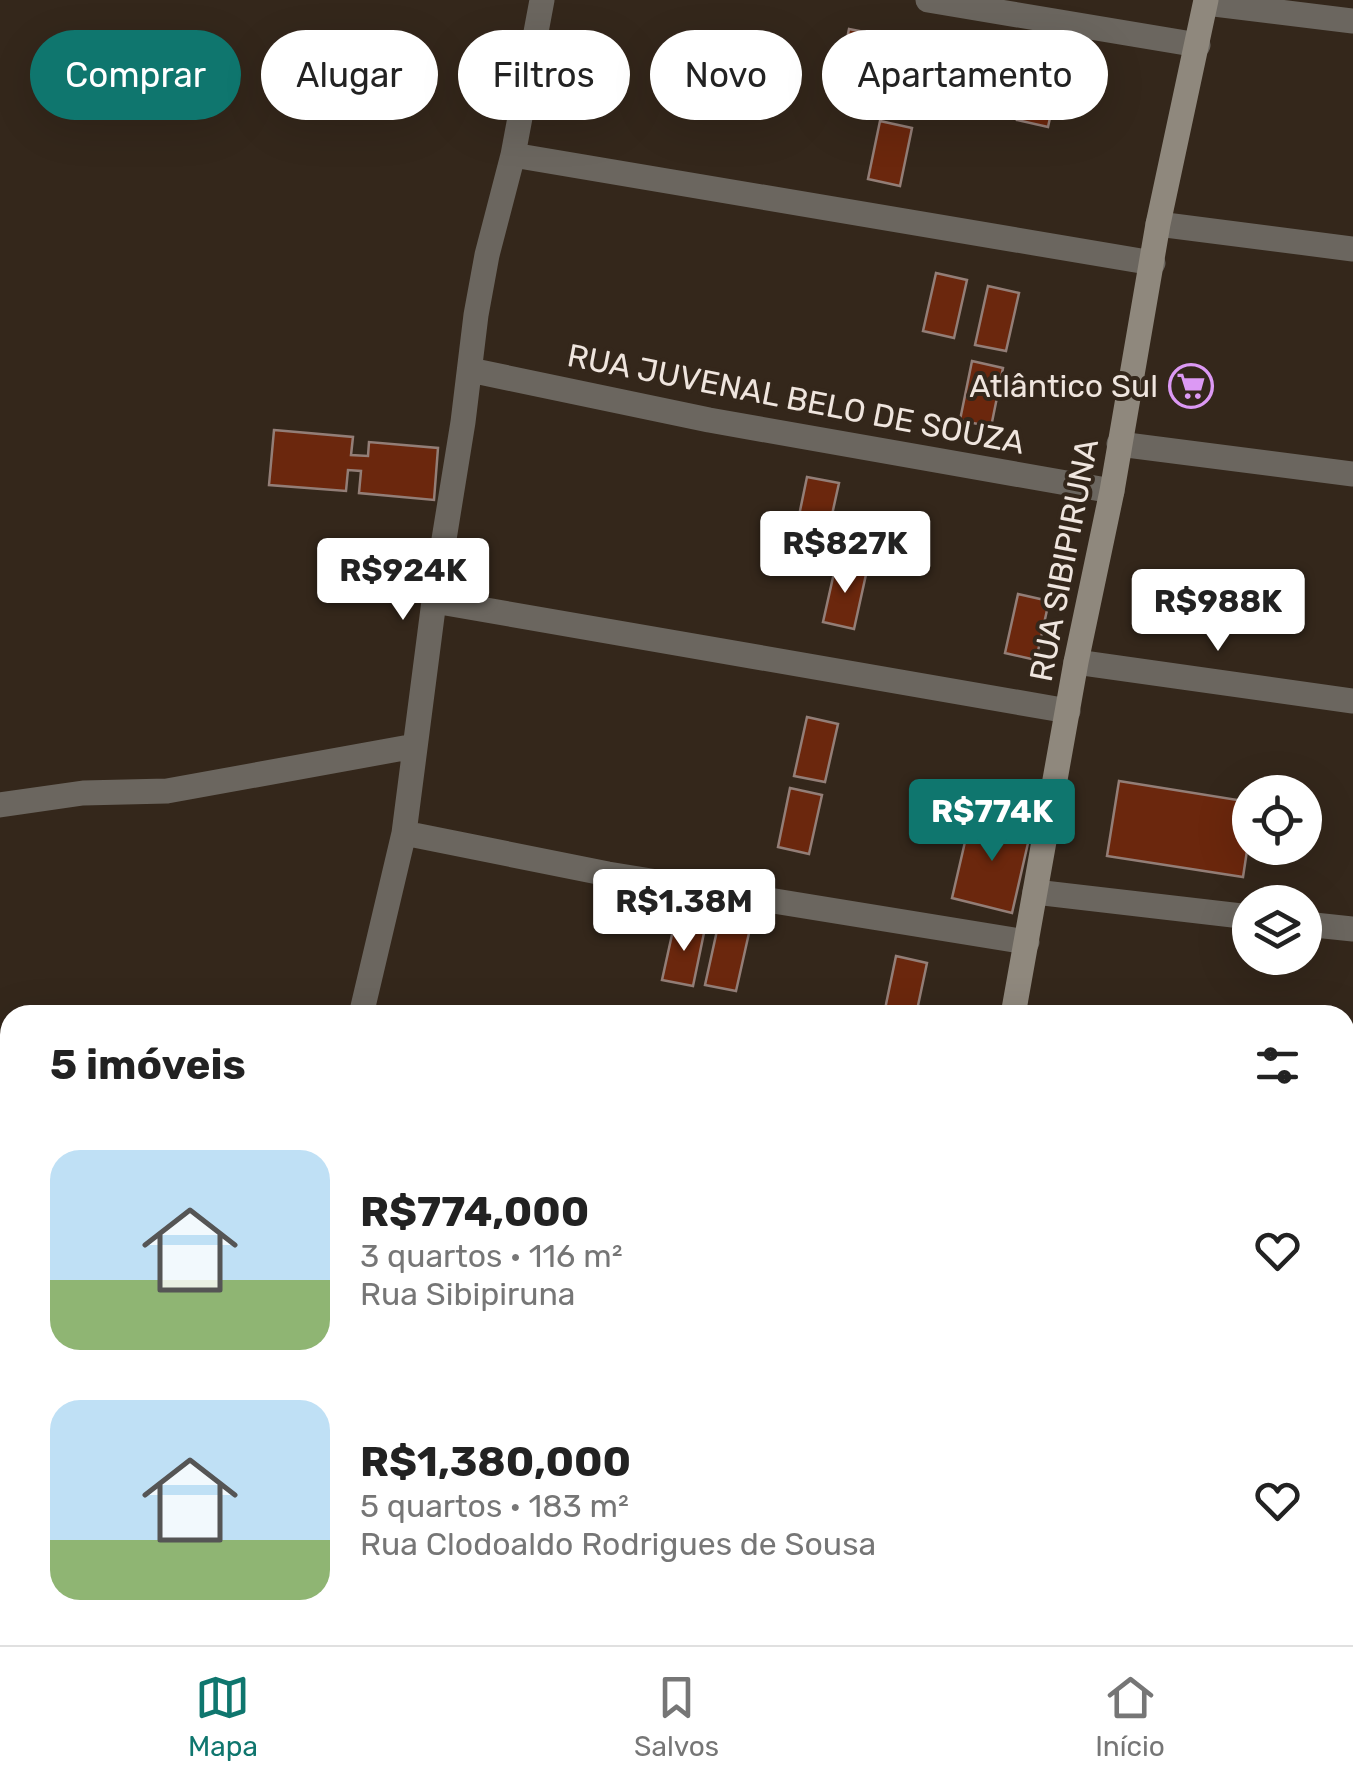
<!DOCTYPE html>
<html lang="pt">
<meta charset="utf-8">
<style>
:root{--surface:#fff;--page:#f2f2f2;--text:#222;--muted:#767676;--line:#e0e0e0;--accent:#0f766e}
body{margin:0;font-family:Rubik,sans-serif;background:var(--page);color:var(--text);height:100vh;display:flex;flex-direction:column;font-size:38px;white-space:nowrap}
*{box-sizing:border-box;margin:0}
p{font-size:32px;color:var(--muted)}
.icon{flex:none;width:55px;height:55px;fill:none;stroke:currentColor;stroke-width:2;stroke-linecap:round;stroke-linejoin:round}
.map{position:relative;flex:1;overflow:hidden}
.drawer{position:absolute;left:0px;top:1005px;width:1355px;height:640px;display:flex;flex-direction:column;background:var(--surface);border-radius:30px 30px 0 0;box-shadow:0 10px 40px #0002}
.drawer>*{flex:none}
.top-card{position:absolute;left:30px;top:30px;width:1295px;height:90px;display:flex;gap:20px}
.controls{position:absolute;left:1232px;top:775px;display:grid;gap:20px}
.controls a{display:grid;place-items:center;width:90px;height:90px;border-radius:50%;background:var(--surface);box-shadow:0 10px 40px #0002;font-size:50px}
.price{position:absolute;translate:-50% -85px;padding:0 22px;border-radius:10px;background:#fff;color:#222;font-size:32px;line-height:65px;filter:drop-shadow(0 2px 5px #0008)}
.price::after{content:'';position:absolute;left:50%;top:60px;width:30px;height:22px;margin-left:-15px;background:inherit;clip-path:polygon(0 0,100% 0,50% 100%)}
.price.on{background:var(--accent);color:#fff}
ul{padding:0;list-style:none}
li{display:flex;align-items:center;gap:30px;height:250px;padding:0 50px}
li span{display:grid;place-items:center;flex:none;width:280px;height:200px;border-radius:30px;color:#555}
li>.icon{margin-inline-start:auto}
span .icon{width:120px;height:120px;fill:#fffc;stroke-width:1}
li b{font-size:42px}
h2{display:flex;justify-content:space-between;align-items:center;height:120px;padding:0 50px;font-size:42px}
.chip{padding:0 35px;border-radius:45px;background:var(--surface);box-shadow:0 10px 40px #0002;font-size:35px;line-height:90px}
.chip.on{background:var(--accent);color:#fff}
.tabs{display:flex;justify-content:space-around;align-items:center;height:140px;border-top:2px solid var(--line);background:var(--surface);font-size:28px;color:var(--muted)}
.tabs a{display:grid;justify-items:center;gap:5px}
.tabs .on{color:var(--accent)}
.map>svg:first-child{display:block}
</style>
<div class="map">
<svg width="1353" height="1645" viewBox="0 0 1353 1645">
<rect width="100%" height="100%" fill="#34271b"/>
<path fill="#6b270d" stroke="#937e77" stroke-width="2.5" d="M849 29 880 35 868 94 837 87Z
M1029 62 1061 68 1048 127 1017 120Z
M880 121 912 128 900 186 868 179Z
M936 273 967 280 954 338 923 331Z
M988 286 1019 293 1006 351 975 345Z
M972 361 1003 368 991 427 960 420Z
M274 430 353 437 351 455 368 456 369 442 438 448 434 500 359 493 361 471 348 470 346 491 269 485Z
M807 477 839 483 826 542 795 535Z
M836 564 867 570 854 629 823 622Z
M1018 594 1049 601 1036 660 1005 653Z
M807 717 838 724 825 782 794 776Z
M1119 781 1250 802V831L1243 877 1107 856Z
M790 788 822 795 809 854 778 847Z
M971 816 1031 830 1012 913 952 898Z
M675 921 705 928 693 986 662 980Z
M718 926 749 933 736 991 705 985Z
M896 956 927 963 916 1015 884 1014Z
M575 1635H608L606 1645H573Z
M762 1635H795L793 1645H760Z"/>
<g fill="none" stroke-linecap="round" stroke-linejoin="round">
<path stroke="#6b665f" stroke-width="15" d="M0 1411 10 1408"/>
<path stroke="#6b665f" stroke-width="25" d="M928 0 1198 45
M1206 3 1353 21
M513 155 1153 263
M1158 224 1353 249
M470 370 709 420 1112 491
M1119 444 1353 474
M434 601 1068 711
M1076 662 1353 701
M0 805 83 793 167 791 415 746
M404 833 608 874 1027 942
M1035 892 1250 917
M1305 924 1353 929
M361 1015 404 833 434 601 463 422 476 315 487 255 513 155 542 0
M1345 1227 1353 1228
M1345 1455 1353 1456
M1027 1635 1102 1645
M215 1645 218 1635"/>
<path stroke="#8f887d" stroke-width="25" d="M1013 1015 1076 662 1112 491 1158 224 1206 0
M890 1645 892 1635"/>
</g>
<defs>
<g id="supermarket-ring" transform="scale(2.25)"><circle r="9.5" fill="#34271b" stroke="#dc99f4" stroke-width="1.5"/><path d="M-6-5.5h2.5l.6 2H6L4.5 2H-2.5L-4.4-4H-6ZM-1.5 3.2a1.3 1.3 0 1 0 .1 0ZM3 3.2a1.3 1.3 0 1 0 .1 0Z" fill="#dc99f4"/></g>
</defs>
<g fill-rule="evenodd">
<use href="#supermarket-ring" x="1191" y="386"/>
</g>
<g text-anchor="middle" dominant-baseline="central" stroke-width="8" stroke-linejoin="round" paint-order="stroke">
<g font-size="32" fill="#efe5de" stroke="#34271b" text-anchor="end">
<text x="1158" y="386">Atlântico Sul</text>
</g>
<g font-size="32" fill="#efe5de" stroke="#34271b">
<text transform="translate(796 399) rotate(11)">RUA JUVENAL BELO DE SOUZA</text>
<text transform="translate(1064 560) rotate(-79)">RUA SIBIPIRUNA</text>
</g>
</g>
</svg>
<div class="controls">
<a><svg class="icon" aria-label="locate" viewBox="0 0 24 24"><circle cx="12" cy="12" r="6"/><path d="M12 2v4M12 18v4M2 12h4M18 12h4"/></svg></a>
<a><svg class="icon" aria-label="layers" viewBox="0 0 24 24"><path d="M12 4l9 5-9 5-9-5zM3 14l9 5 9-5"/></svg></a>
</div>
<b class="price" style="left:845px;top:596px">R$827K</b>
<b class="price" style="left:403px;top:623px">R$924K</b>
<b class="price" style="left:1218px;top:654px">R$988K</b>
<b class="price on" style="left:992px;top:864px">R$774K</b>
<b class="price" style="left:684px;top:954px">R$1.38M</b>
<div class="top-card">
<a class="chip on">Comprar</a>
<a class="chip">Alugar</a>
<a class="chip">Filtros</a>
<a class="chip">Novo</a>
<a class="chip">Apartamento</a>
</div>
<section class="drawer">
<h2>5 imóveis<svg class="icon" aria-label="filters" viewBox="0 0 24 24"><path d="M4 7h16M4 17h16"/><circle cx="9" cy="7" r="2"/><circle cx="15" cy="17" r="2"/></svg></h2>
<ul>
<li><span style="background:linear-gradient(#bfe0f5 65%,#8fb573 0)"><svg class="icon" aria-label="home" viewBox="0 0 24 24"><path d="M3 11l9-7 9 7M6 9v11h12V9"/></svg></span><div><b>R$774,000</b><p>3 quartos · 116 m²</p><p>Rua Sibipiruna</p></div><svg class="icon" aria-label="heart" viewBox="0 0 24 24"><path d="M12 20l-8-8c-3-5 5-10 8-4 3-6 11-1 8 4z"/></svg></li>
<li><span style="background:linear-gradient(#bfe0f5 70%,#8fb573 0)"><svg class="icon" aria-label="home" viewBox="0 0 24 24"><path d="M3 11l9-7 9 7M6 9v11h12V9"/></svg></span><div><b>R$1,380,000</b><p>5 quartos · 183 m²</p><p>Rua Clodoaldo Rodrigues de Sousa</p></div><svg class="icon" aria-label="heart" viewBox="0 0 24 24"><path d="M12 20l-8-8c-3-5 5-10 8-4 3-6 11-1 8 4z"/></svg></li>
</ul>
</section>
</div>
<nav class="tabs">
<a class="on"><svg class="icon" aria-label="map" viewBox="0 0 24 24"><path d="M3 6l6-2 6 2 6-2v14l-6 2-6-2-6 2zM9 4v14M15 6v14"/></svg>Mapa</a>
<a><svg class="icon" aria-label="saved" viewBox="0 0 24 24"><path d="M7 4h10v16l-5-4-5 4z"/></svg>Salvos</a>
<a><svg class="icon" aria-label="home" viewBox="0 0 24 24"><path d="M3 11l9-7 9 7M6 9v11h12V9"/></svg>Início</a>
</nav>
